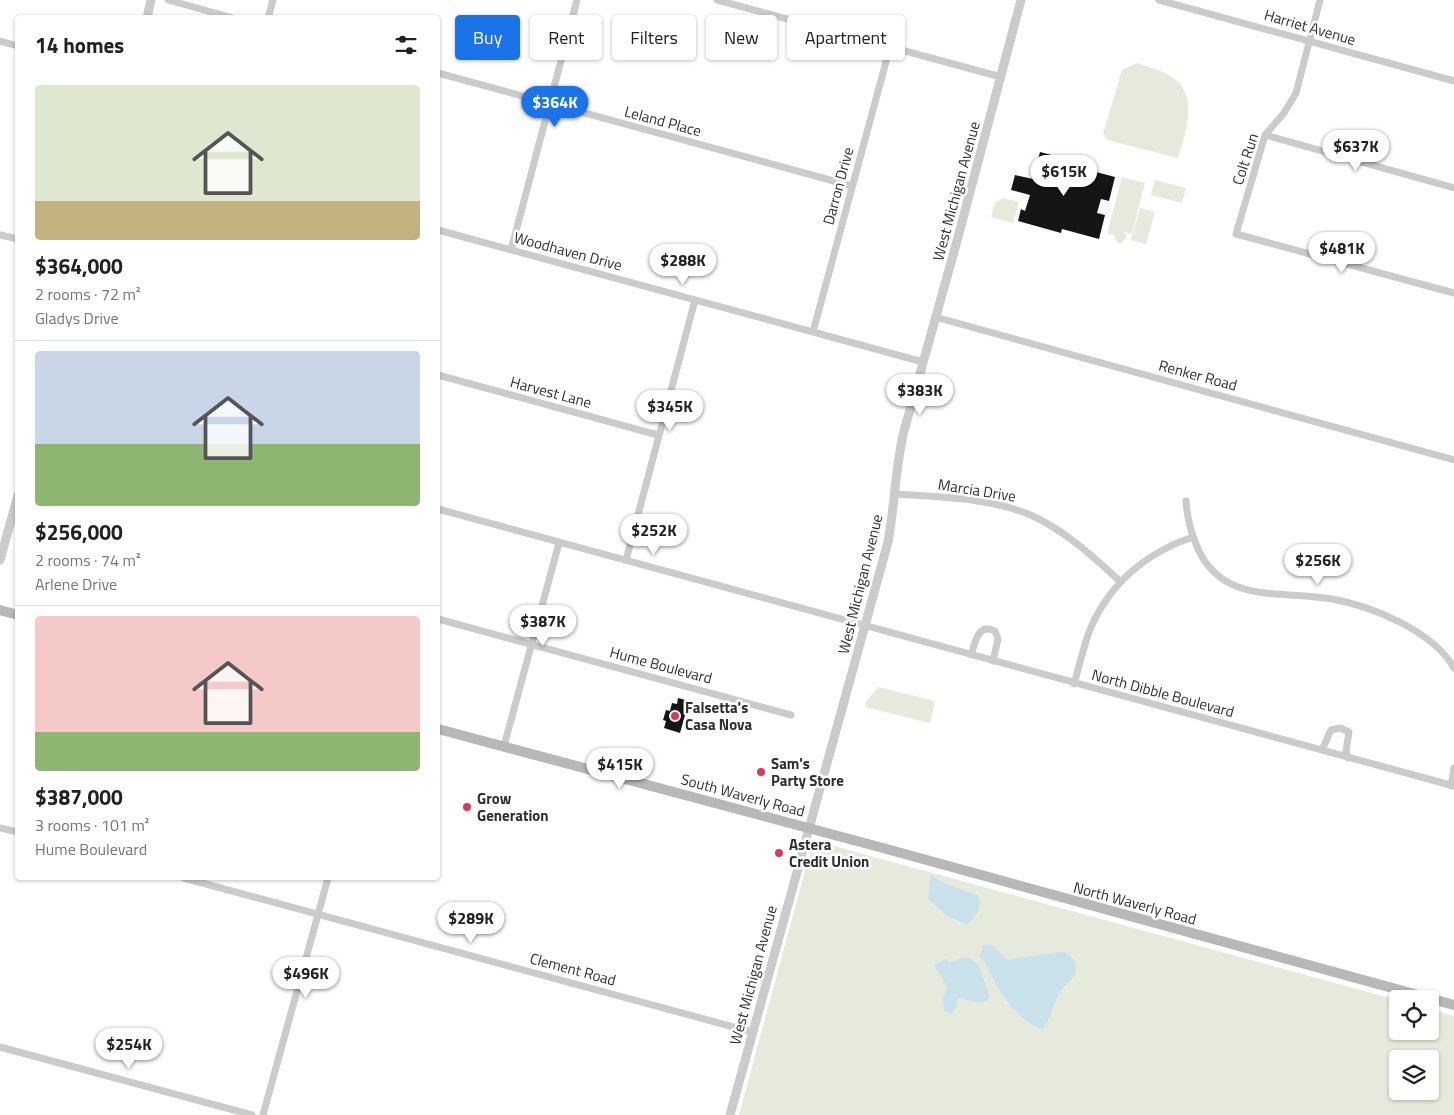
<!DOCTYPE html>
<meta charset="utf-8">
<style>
:root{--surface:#fff;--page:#f2f2f2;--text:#202124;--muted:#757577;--line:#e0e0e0;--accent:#1a73e8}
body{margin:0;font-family:"Titillium Web",sans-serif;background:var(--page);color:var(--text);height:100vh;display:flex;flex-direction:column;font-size:19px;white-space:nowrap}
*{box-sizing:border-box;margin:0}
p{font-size:16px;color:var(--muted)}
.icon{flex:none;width:28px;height:28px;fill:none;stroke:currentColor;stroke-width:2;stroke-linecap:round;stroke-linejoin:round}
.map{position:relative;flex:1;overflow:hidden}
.drawer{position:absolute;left:15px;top:15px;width:425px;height:865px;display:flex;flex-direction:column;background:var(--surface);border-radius:5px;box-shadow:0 1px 4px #0004}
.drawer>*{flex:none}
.hud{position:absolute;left:455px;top:15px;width:475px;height:45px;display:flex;gap:10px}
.controls{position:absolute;left:1389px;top:990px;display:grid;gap:10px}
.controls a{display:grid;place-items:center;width:50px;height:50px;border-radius:5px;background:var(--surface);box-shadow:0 1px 4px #0004;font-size:25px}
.price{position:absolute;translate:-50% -42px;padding:0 11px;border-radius:18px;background:#fff;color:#222;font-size:16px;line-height:32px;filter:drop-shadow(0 1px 2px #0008)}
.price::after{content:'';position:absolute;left:50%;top:30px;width:15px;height:11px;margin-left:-8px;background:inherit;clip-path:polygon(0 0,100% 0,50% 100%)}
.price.active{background:var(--accent);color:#fff}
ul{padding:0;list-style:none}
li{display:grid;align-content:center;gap:10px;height:265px;padding:0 20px}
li+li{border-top:1px solid var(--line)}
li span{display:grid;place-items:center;height:155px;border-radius:5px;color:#555}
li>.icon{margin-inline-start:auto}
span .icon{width:90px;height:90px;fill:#fffc;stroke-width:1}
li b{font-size:21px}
h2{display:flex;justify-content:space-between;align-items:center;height:60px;padding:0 20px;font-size:21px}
.tag{padding:0 18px;border-radius:5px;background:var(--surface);box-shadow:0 1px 4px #0004;font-size:18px;line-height:45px}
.tag.active{background:var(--accent);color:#fff}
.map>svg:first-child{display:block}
</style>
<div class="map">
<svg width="1454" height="1115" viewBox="0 0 1454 1115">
<rect width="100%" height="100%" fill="#fff"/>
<path fill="#e5eadc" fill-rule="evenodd" d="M1136 63C1148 67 1166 71 1176 80 1198 99 1185 135 1178 158L1107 140 1103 134 1122 70Z
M1122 177 1145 183 1132 234 1124 232 1127 236 1121 244 1117 243 1114 235 1107 234Z
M1155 180 1186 188 1182 203 1151 195Z
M1003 198 1019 202 1013 223 991 217 995 203Z
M1140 208 1155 212 1146 244 1131 240Z
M878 687 935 701 930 723 865 707 866 702Z
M816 841 1397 1000 1398 1031H1430V1009L1454 1016V1115H739L812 845ZM1398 1059H1430V1091H1398Z"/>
<path fill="#c9e1ea" d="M931 875 944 883 979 896C982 910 976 915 967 925L945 914 928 899Z
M983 945H992L1007 960C1015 959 1061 951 1064 952 1072 954 1078 965 1075 973 1073 980 1067 983 1063 988 1053 1000 1052 1017 1043 1029 1010 1019 996 982 980 955Z
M969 957 979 966 990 997 987 1001C977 1003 971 1002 962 998L957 999V1007L951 1014 944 1011 943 997 948 988 934 965 946 959 950 963 961 958Z"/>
<path fill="#151515" d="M1040 152 1078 162 1077 167 1115 177 1109 201 1101 199 1097 213 1105 215 1099 239 1062 229 1061 233 1018 221 1021 209 1025 211 1030 195 1011 190 1015 175 1033 179Z
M678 698 689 701 680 733 664 728 666 721 663 720 666 710 670 711 672 703 677 704Z"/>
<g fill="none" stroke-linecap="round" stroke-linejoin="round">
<path stroke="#cbcbcb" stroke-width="7" d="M168 0 233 18
M717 0 1001 77
M1159 0 1454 81
M1320 0 1296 93 1284 113 1265 135 1236 234 1454 293
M268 18 273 0
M0 41 18 46
M438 73 852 186
M1265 135 1454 188
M438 230 923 362
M0 235 18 239
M511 250 577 0
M935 317 1454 460
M813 332 890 47
M438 375 658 435
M895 494C939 497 995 498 1035 517 1068 533 1094 558 1121 582
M1186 501C1187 518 1191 533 1198 549 1224 605 1281 590 1332 599 1372 606 1433 631 1454 668
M438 509 1454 786
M626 560 695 300
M438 619 791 715
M971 655C975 643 978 622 995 631L998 639 993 661
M1074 684C1079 667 1083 649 1089 632 1108 585 1145 553 1193 537
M504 746 559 543
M1322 750 1331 730 1340 728 1349 732 1346 751 1348 758
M1451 786 1454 768
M0 828 18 832
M184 878 752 1032
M0 1047 252 1115
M263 1115 328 878"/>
<path stroke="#cbcbcb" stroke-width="9" d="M147 18 151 0
M0 560 18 495
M730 1115 888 542C895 505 895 467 904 431L957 241 1021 0"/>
<path stroke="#b8b8b8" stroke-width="10" d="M0 610 18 615
M438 729 883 848 1454 1005"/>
</g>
<g fill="#dc3857" stroke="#fff" stroke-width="2">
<circle cx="675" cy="716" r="5"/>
<circle cx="761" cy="772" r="5"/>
<circle cx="467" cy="807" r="5"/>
<circle cx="779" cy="853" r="5"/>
</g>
<g text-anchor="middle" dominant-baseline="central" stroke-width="5" stroke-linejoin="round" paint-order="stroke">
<g font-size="15" fill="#2e2e2e" stroke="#fff">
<text transform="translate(1310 27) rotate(16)">Harriet Avenue</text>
<text transform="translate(663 121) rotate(15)">Leland Place</text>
<text transform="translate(1245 159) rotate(-72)">Colt Run</text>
<text transform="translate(838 186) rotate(-75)">Darron Drive</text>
<text transform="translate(956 191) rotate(-75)">West Michigan Avenue</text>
<text transform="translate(568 251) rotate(15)">Woodhaven Drive</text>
<text transform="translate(1198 375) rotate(15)">Renker Road</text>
<text transform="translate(551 392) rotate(15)">Harvest Lane</text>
<text transform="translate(977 490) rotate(9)">Marcia Drive</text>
<text transform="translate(860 584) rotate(-76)">West Michigan Avenue</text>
<text transform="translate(661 665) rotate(15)">Hume Boulevard</text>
<text transform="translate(1163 693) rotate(15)">North Dibble Boulevard</text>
<text transform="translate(743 795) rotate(15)">South Waverly Road</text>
<text transform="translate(1135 903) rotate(15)">North Waverly Road</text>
<text transform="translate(573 969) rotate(15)">Clement Road</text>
<text transform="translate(753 975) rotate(-75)">West Michigan Avenue</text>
</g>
<g font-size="15" font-weight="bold" fill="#2e2e2e" stroke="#fff" text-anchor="start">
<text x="685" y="707">Falsetta's<tspan x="685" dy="17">Casa Nova</tspan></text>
<text x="771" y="763">Sam's<tspan x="771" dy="17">Party Store</tspan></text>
<text x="477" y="798">Grow<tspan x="477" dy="17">Generation</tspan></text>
<text x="789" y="844">Astera<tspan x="789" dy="17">Credit Union</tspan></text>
</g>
</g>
</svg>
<div class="controls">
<a><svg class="icon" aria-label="locate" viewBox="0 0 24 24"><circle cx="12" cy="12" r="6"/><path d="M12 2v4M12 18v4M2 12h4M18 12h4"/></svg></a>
<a><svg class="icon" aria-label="layers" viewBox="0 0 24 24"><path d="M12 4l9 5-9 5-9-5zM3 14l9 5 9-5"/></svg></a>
</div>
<b class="price active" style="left:555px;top:128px">$364K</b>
<b class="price" style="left:1356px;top:172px">$637K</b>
<b class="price" style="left:1064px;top:197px">$615K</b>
<b class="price" style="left:1342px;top:274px">$481K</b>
<b class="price" style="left:683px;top:286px">$288K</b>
<b class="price" style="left:920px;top:416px">$383K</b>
<b class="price" style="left:670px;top:432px">$345K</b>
<b class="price" style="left:654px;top:556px">$252K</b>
<b class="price" style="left:1318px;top:586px">$256K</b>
<b class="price" style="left:543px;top:647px">$387K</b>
<b class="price" style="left:620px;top:790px">$415K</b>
<b class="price" style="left:471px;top:944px">$289K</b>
<b class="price" style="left:306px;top:999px">$496K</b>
<b class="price" style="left:129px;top:1070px">$254K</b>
<div class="hud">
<a class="tag active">Buy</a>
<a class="tag">Rent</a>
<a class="tag">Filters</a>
<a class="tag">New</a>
<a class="tag">Apartment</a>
</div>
<section class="drawer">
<h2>14 homes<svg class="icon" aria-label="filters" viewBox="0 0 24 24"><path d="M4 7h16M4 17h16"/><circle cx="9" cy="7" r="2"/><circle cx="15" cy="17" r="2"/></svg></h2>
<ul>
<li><span style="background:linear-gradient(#dfe7d0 75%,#c2b280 0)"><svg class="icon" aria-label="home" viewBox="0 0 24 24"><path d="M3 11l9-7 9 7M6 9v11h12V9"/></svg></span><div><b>$364,000</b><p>2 rooms · 72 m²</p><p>Gladys Drive</p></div></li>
<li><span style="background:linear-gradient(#c9d6e8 60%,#8fb573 0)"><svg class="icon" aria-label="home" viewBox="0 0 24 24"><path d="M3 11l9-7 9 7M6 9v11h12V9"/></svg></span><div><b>$256,000</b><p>2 rooms · 74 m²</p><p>Arlene Drive</p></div></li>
<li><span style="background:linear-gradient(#f6c9c9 75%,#8fb573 0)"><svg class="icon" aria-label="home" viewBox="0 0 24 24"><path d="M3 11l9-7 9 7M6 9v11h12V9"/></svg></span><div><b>$387,000</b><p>3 rooms · 101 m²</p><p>Hume Boulevard</p></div></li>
</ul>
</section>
</div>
